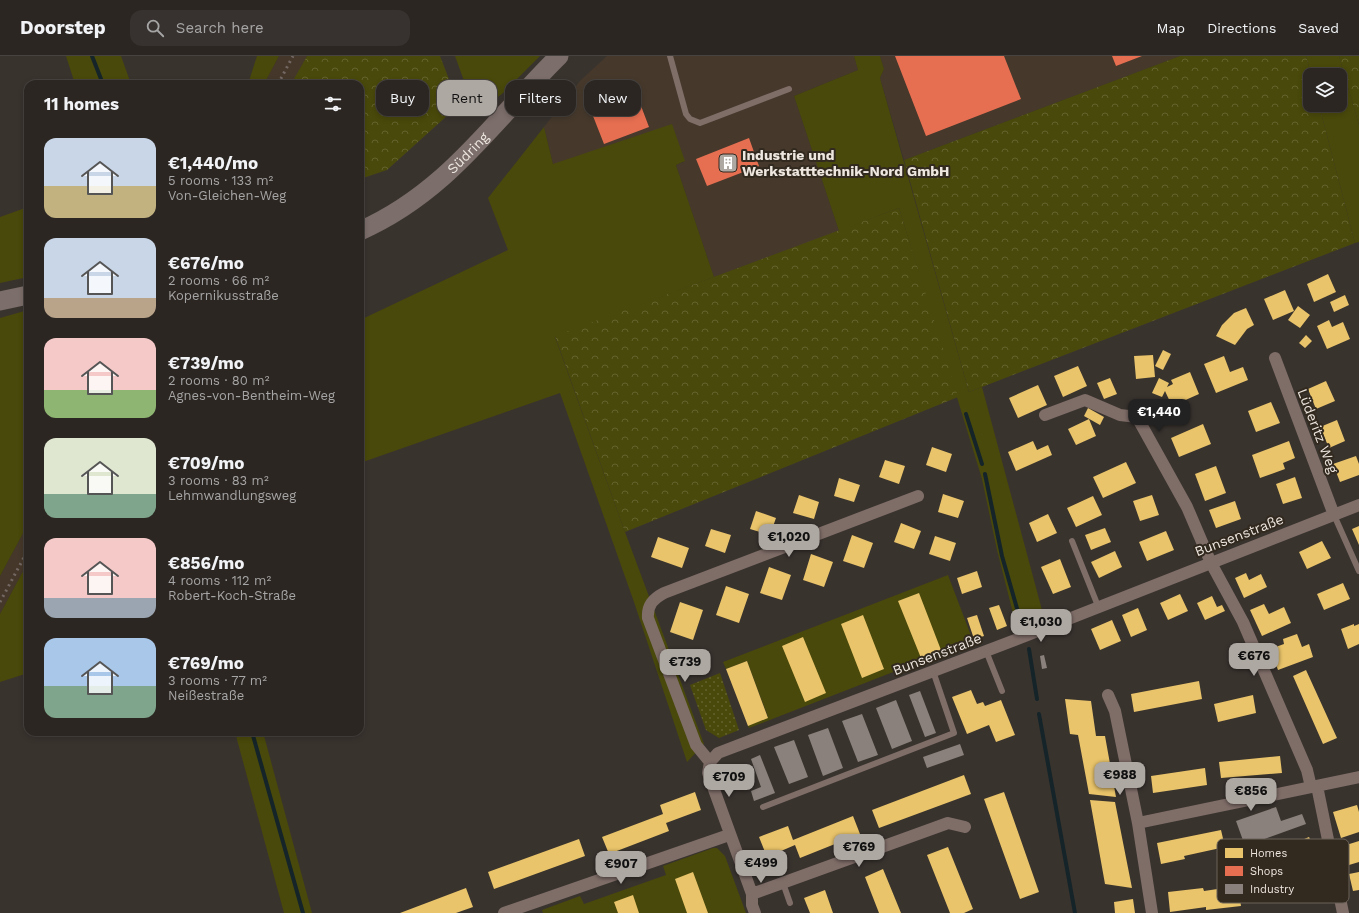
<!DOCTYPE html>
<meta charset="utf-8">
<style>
:root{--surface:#2b2622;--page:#37322f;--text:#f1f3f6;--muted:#a6a5a5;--line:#474340;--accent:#aea8a2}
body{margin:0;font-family:"Work Sans",sans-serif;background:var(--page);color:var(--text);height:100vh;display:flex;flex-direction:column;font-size:15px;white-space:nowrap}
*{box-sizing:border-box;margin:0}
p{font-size:13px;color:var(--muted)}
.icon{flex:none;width:22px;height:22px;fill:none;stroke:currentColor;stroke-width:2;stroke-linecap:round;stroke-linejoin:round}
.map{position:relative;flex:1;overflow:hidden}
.details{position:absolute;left:24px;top:24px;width:340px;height:656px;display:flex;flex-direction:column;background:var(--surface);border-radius:12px;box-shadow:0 2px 6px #0003,0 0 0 1px var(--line)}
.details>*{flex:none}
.hud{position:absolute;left:376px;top:24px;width:380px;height:36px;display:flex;gap:8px}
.tools{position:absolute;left:1303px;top:12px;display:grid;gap:8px}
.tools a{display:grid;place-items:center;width:44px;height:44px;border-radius:8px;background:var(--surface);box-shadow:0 2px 6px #0003,0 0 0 1px var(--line);font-size:20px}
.price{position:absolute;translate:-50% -34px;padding:0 9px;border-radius:8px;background:var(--accent);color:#111;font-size:13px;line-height:26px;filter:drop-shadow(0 1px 2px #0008)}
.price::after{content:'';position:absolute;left:50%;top:24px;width:12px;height:9px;margin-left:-6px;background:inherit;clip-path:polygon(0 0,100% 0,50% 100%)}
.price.on{background:#222;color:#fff}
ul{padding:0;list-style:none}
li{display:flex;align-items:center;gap:12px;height:100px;padding:0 20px}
li span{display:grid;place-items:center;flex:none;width:112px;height:80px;border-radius:12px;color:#555}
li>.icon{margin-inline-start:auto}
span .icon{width:48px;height:48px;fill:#fffc;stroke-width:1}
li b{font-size:17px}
h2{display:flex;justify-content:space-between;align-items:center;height:48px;padding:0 20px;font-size:17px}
.pill{padding:0 14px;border-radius:12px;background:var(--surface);box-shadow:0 2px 6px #0003,0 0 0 1px var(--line);font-size:14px;line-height:36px}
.pill.on{background:var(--accent);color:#111}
header{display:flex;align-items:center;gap:24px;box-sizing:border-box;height:56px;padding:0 20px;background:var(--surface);border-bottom:1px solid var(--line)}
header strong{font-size:19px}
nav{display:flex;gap:22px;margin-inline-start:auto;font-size:14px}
.search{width:280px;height:36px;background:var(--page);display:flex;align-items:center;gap:10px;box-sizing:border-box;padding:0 14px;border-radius:12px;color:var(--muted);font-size:15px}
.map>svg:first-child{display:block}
</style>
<header>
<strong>Doorstep</strong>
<div class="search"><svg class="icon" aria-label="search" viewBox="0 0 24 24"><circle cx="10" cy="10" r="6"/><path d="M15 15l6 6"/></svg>Search here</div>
<nav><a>Map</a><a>Directions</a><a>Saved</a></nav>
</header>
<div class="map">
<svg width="1359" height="857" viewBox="0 0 1359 857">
<defs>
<pattern id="forest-crowns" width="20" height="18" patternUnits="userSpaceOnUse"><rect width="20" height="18" fill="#49490b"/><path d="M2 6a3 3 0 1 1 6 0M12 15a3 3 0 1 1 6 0" fill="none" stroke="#64632e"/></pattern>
<pattern id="park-dots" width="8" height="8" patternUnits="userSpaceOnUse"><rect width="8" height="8" fill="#49490b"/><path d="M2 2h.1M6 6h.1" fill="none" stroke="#64632e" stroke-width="1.8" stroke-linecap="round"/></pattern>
</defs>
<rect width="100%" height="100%" fill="#39332e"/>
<path fill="#46392c" d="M607 0H854L858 14 794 40 839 175 714 221 676 109 684 106 553 108 544 71 580 25Z
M880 0H1180L904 104 880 22 884 13Z"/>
<path fill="#45382a" d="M279 0H307L291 28H264Z
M28 468V506L0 558V520Z"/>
<path fill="#49490b" d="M66 0H121L131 28H75Z
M257 0H279L264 28H248Z
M455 0H540L503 37 476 58Z
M854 0H880L884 13 880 22 969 336 982 331 1042 554 1015 565 997 494 982 423 899 152 839 175 794 40 858 14Z
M1306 0H1339L1359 69V186L1355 187 1319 49H1340V19H1311Z
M672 68 685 105 676 109 714 221 555 281 625 476 704 688 687 706 634 546 560 337 360 407V264L508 194 488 142 544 71 553 108Z
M28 151V221L0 227V161Z
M28 254V468L0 520V262Z
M28 506V617L0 626V558Z
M948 519 973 585 749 672 748 670 768 661 747 605 726 613 723 606Z
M235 676H263L312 857H284Z
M713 792H717L725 800 746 857H543L542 854 580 840 584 848 666 819 663 810Z"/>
<path fill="url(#forest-crowns)" d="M307 0H440L459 49 387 114 360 123V28H291Z
M1180 0H1306L1311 19 1310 49H1319L1355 187 969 336 904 104Z
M1339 0H1359V69Z
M899 152 958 341 625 476 555 280Z"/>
<path fill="url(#park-dots)" d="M720 617 739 674 719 682 706 674 690 629Z"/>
<path fill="#e9c46a" d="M1328 218 1336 236 1314 246 1307 228Z
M1285 234 1294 255 1273 264 1264 243Z
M1345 239 1349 249 1334 256 1330 246Z
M1298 250 1310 259 1300 272 1288 264Z
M1246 252 1254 269 1247 273 1235 289 1216 280 1222 269 1234 257Z
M1329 264 1332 271 1343 266 1350 283 1327 293 1317 270Z
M1306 279 1312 285 1305 292 1299 287Z
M1163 294 1171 298 1163 314 1155 310Z
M1153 299 1155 321 1136 323 1134 300Z
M1224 300 1230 316 1243 311 1248 324 1216 337 1204 308Z
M1078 310 1087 330 1063 341 1054 320Z
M1190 316 1199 338 1172 350 1165 335 1162 341 1152 337 1159 322 1169 327 1167 331 1173 328 1171 324Z
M1110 322 1117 338 1104 343 1097 327Z
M1326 325 1335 345 1316 353 1308 333Z
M1038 329 1047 349 1018 362 1009 342Z
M1271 346 1280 367 1256 376 1248 355Z
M1088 352 1104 361 1100 369 1084 360Z
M1089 363 1096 380 1076 389 1068 373Z
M1337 364 1345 385 1329 392 1320 371Z
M1203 368 1211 388 1179 401 1171 382Z
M1033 385 1037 394 1048 389 1052 399 1016 415 1008 396Z
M1289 385 1295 402 1283 407 1285 413 1260 422 1252 399Z
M932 391 952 398 946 416 926 409Z
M1356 400 1359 408V419L1340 426 1333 408Z
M885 404 905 410 899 428 879 421Z
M1126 406 1136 427 1103 442 1093 421Z
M1216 410 1226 437 1205 445 1195 418Z
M1295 421 1302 442 1283 448 1276 428Z
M839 422 860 429 854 446 834 440Z
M943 438 964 445 958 462 938 456Z
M799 439 819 446 814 463 793 457Z
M1152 439 1159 459 1140 465 1133 445Z
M1093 440 1102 459 1076 471 1067 452Z
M1235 445 1241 463 1216 472 1209 454Z
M756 455 776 462 770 479 750 473Z
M1048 458 1057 477 1037 486 1029 467Z
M901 467 921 475 914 493 894 486Z
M1359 470V489L1352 473Z
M1105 472 1111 486 1091 494 1085 479Z
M711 473 731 479 725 497 705 490Z
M1166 475 1174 494 1147 505 1139 486Z
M852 479 873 487 864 512 843 505Z
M935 480 956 487 950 505 929 498Z
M658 481 689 492 682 512 651 501Z
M1322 485 1331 502 1307 513 1299 496Z
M1115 495 1122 511 1099 522 1091 506Z
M811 498 833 506 824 531 803 524Z
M1060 503 1071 531 1053 538 1041 511Z
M769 511 791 519 782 544 760 537Z
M977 515 982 531 962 538 957 522Z
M1246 517 1249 524 1261 518 1267 531 1244 542 1235 522Z
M1343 527 1350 543 1324 554 1317 538Z
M726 530 749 538 739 567 716 559Z
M919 537 941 594 921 602 898 545Z
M1180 538 1188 555 1168 564 1160 547Z
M1212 540 1217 551 1222 549 1225 555 1205 564 1197 547Z
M680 546 703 554 693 584 670 576Z
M1264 548 1269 558 1284 551 1291 567 1262 580 1250 554Z
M999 549 1007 570 997 574 989 552Z
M1138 552 1147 574 1131 581 1122 559Z
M863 559 884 613 862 622 841 568Z
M977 559 984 580 974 583 967 562Z
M1112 564 1121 585 1100 594 1091 573Z
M1354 568V570L1359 568V588L1348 593 1341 573Z
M1297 578 1302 591 1309 588 1313 601 1278 614 1270 593 1284 588 1283 583Z
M803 581 826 637 805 646 782 590Z
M747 605 768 662 748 670 726 613Z
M1306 614 1337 682 1323 688 1293 620Z
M1199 625 1202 643 1134 656 1131 638Z
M971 634 977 648 983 646 985 650 1001 644 1015 679 996 686 989 669 967 678 952 641Z
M1253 639 1256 657 1218 666 1214 648Z
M1065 643 1091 645 1096 680H1105L1116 741 1089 738 1078 679 1070 678Z
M1280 700 1282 717 1221 722 1219 706Z
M1205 712 1207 729 1153 737 1151 720Z
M964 719 971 738 879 772 872 754Z
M695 736 701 754 666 767 669 775 609 798 602 781 663 758 660 749Z
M1004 736 1039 836 1020 843 984 743Z
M1090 744 1115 746 1132 832 1105 828Z
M1357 749 1359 756V776L1341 782 1333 756Z
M853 760 860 778 800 802 795 789 767 801 759 781 788 770 793 784Z
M1221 774 1225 791 1184 800 1185 803 1161 808 1157 787Z
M1309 781 1317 798 1293 809 1285 791Z
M579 783 585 800 494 833 488 816Z
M1359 785V806L1349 809 1343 790Z
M948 791 973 853 964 857H950L927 799Z
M883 813 901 857H879L865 821Z
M693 816 708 857H687L675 823Z
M1359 816V834L1353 835 1349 818Z
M1238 830 1241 850 1206 854V851L1170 856 1168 836 1203 832 1204 835Z
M466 832 473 851 456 857H400Z
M825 834 833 857H810L804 842Z
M633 839 639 857H618L614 846Z
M1133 843 1135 857H1115L1114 846Z"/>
<path fill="#e76f51" d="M895 0H1004L1021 43 926 80Z
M1112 0H1142L1116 10Z
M638 42 649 71 604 88 593 60Z
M749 82 759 110 707 130 696 103Z"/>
<path fill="#8a817c" d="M1044 599 1047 612 1042 613 1040 600Z
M920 635 936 677 925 681 909 639Z
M896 644 912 685 892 693 876 652Z
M862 658 878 699 858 706 842 665Z
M828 672 843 712 823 720 808 679Z
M794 684 808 721 789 728 774 691Z
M960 688 964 699 927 712 923 701Z
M760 699 775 737 754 745 751 735 761 731 751 703Z
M1276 751 1281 765 1302 758 1306 768 1245 790 1236 765Z"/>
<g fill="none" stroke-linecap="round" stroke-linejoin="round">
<path stroke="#152428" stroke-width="4" d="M92 0 103 28
M966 358 982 408
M985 418 1002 500 1020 563
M1029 593 1037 643
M1039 658 1075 857
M252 676 303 857"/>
<path stroke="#7f6d68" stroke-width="6" d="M670 0 686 58 690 63 700 67 789 33
M1334 459 1359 515
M1072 485 1098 550
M986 595 1002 635
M763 751 954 677 933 615
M783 827 790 847"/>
<path stroke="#7f6d68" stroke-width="12" d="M1275 302 1334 459
M1045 359 1085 344 1120 359 1137 361 1187 451 1211 507 1243 566 1307 714 1311 731
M1108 639 1115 655 1138 767 1152 857
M710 706 696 689 648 562C647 549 653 543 664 537L918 440
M1317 730 1343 857
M1138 767 1359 721
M752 838 948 767 965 771
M504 857 729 779
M755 857 752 849V838L708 717 710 706 718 697 1015 584 1359 449"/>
<g stroke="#7c6e6a" stroke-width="19">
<path id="s1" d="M360 175C448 136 493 65 559 0"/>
<path d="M0 245 28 239"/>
</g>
<path stroke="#746864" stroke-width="3" stroke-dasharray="2 4" stroke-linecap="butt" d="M278 28 293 0
M0 546 28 494"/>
</g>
<defs>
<g id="building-square" transform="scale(1)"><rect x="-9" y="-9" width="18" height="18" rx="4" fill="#aea8a2" stroke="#32291f"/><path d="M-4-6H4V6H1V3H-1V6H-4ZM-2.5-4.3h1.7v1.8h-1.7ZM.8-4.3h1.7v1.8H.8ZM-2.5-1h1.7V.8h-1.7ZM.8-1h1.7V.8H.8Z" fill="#fff"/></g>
</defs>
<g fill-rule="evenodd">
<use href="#building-square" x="728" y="107"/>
</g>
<g text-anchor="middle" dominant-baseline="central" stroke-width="4" stroke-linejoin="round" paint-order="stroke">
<g font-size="14" fill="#ede7e0" stroke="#32291f">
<text stroke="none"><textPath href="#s1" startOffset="134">Südring</textPath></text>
<text transform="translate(1318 375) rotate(69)">Lüderitz Weg</text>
<text transform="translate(1239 479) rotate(-21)">Bunsenstraße</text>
<text transform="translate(937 598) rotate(-21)">Bunsenstraße</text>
</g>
<g font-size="14" font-weight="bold" fill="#ede7e0" stroke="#32291f" text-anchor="start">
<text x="742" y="99">Industrie und<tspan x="742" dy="16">Werkstatttechnik-Nord GmbH</tspan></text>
</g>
</g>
<rect x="1217" y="783" width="132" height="64" rx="6" fill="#32291f" stroke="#6a6259" stroke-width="1"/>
<rect x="1225" y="792" width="18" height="10" fill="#e9c46a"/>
<rect x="1225" y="810" width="18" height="10" fill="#e76f51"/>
<rect x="1225" y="828" width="18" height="10" fill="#8a817c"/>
<g font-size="11" fill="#ede7e0">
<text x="1250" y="801">Homes</text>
<text x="1250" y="819">Shops</text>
<text x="1250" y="837">Industry</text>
</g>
</svg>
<div class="tools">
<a><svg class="icon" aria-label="layers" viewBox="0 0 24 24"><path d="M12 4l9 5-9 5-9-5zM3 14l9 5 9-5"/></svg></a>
</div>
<b class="price on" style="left:1159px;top:377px">€1,440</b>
<b class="price" style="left:789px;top:502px">€1,020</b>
<b class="price" style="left:1041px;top:587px">€1,030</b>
<b class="price" style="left:1254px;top:621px">€676</b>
<b class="price" style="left:685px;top:627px">€739</b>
<b class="price" style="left:1120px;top:740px">€988</b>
<b class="price" style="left:729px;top:742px">€709</b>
<b class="price" style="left:1251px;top:756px">€856</b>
<b class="price" style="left:859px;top:812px">€769</b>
<b class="price" style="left:761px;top:828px">€499</b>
<b class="price" style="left:621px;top:829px">€907</b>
<div class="hud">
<a class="pill">Buy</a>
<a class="pill on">Rent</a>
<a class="pill">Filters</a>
<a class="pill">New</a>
</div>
<section class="details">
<h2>11 homes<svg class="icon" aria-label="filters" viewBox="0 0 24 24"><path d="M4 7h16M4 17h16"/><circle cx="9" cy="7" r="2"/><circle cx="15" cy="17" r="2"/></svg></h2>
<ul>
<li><span style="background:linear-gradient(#c9d6e8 60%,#c2b280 0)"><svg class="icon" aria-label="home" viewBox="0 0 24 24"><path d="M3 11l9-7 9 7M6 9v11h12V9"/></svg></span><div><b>€1,440/mo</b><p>5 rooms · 133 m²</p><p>Von-Gleichen-Weg</p></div></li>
<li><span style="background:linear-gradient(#c9d6e8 75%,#b9a48a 0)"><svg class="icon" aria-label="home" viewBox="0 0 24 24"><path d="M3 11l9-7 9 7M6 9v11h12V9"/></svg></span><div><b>€676/mo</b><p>2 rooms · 66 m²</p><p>Kopernikusstraße</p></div></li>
<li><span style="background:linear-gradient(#f6c9c9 65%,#8fb573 0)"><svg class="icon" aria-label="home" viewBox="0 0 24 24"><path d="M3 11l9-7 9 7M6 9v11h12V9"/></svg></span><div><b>€739/mo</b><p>2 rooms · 80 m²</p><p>Agnes-von-Bentheim-Weg</p></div></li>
<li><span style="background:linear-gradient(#dfe7d0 70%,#7fa58c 0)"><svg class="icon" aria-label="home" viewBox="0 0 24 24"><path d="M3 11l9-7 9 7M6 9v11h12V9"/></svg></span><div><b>€709/mo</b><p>3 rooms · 83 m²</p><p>Lehmwandlungsweg</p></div></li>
<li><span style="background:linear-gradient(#f6c9c9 75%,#9aa5b1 0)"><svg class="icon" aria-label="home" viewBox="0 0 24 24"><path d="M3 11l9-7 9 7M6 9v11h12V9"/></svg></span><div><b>€856/mo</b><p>4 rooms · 112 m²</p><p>Robert-Koch-Straße</p></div></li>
<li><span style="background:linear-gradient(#a9c7e8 60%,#7fa58c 0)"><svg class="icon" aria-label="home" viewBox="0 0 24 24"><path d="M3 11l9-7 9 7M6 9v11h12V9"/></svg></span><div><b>€769/mo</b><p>3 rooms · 77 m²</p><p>Neißestraße</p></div></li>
</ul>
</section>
</div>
